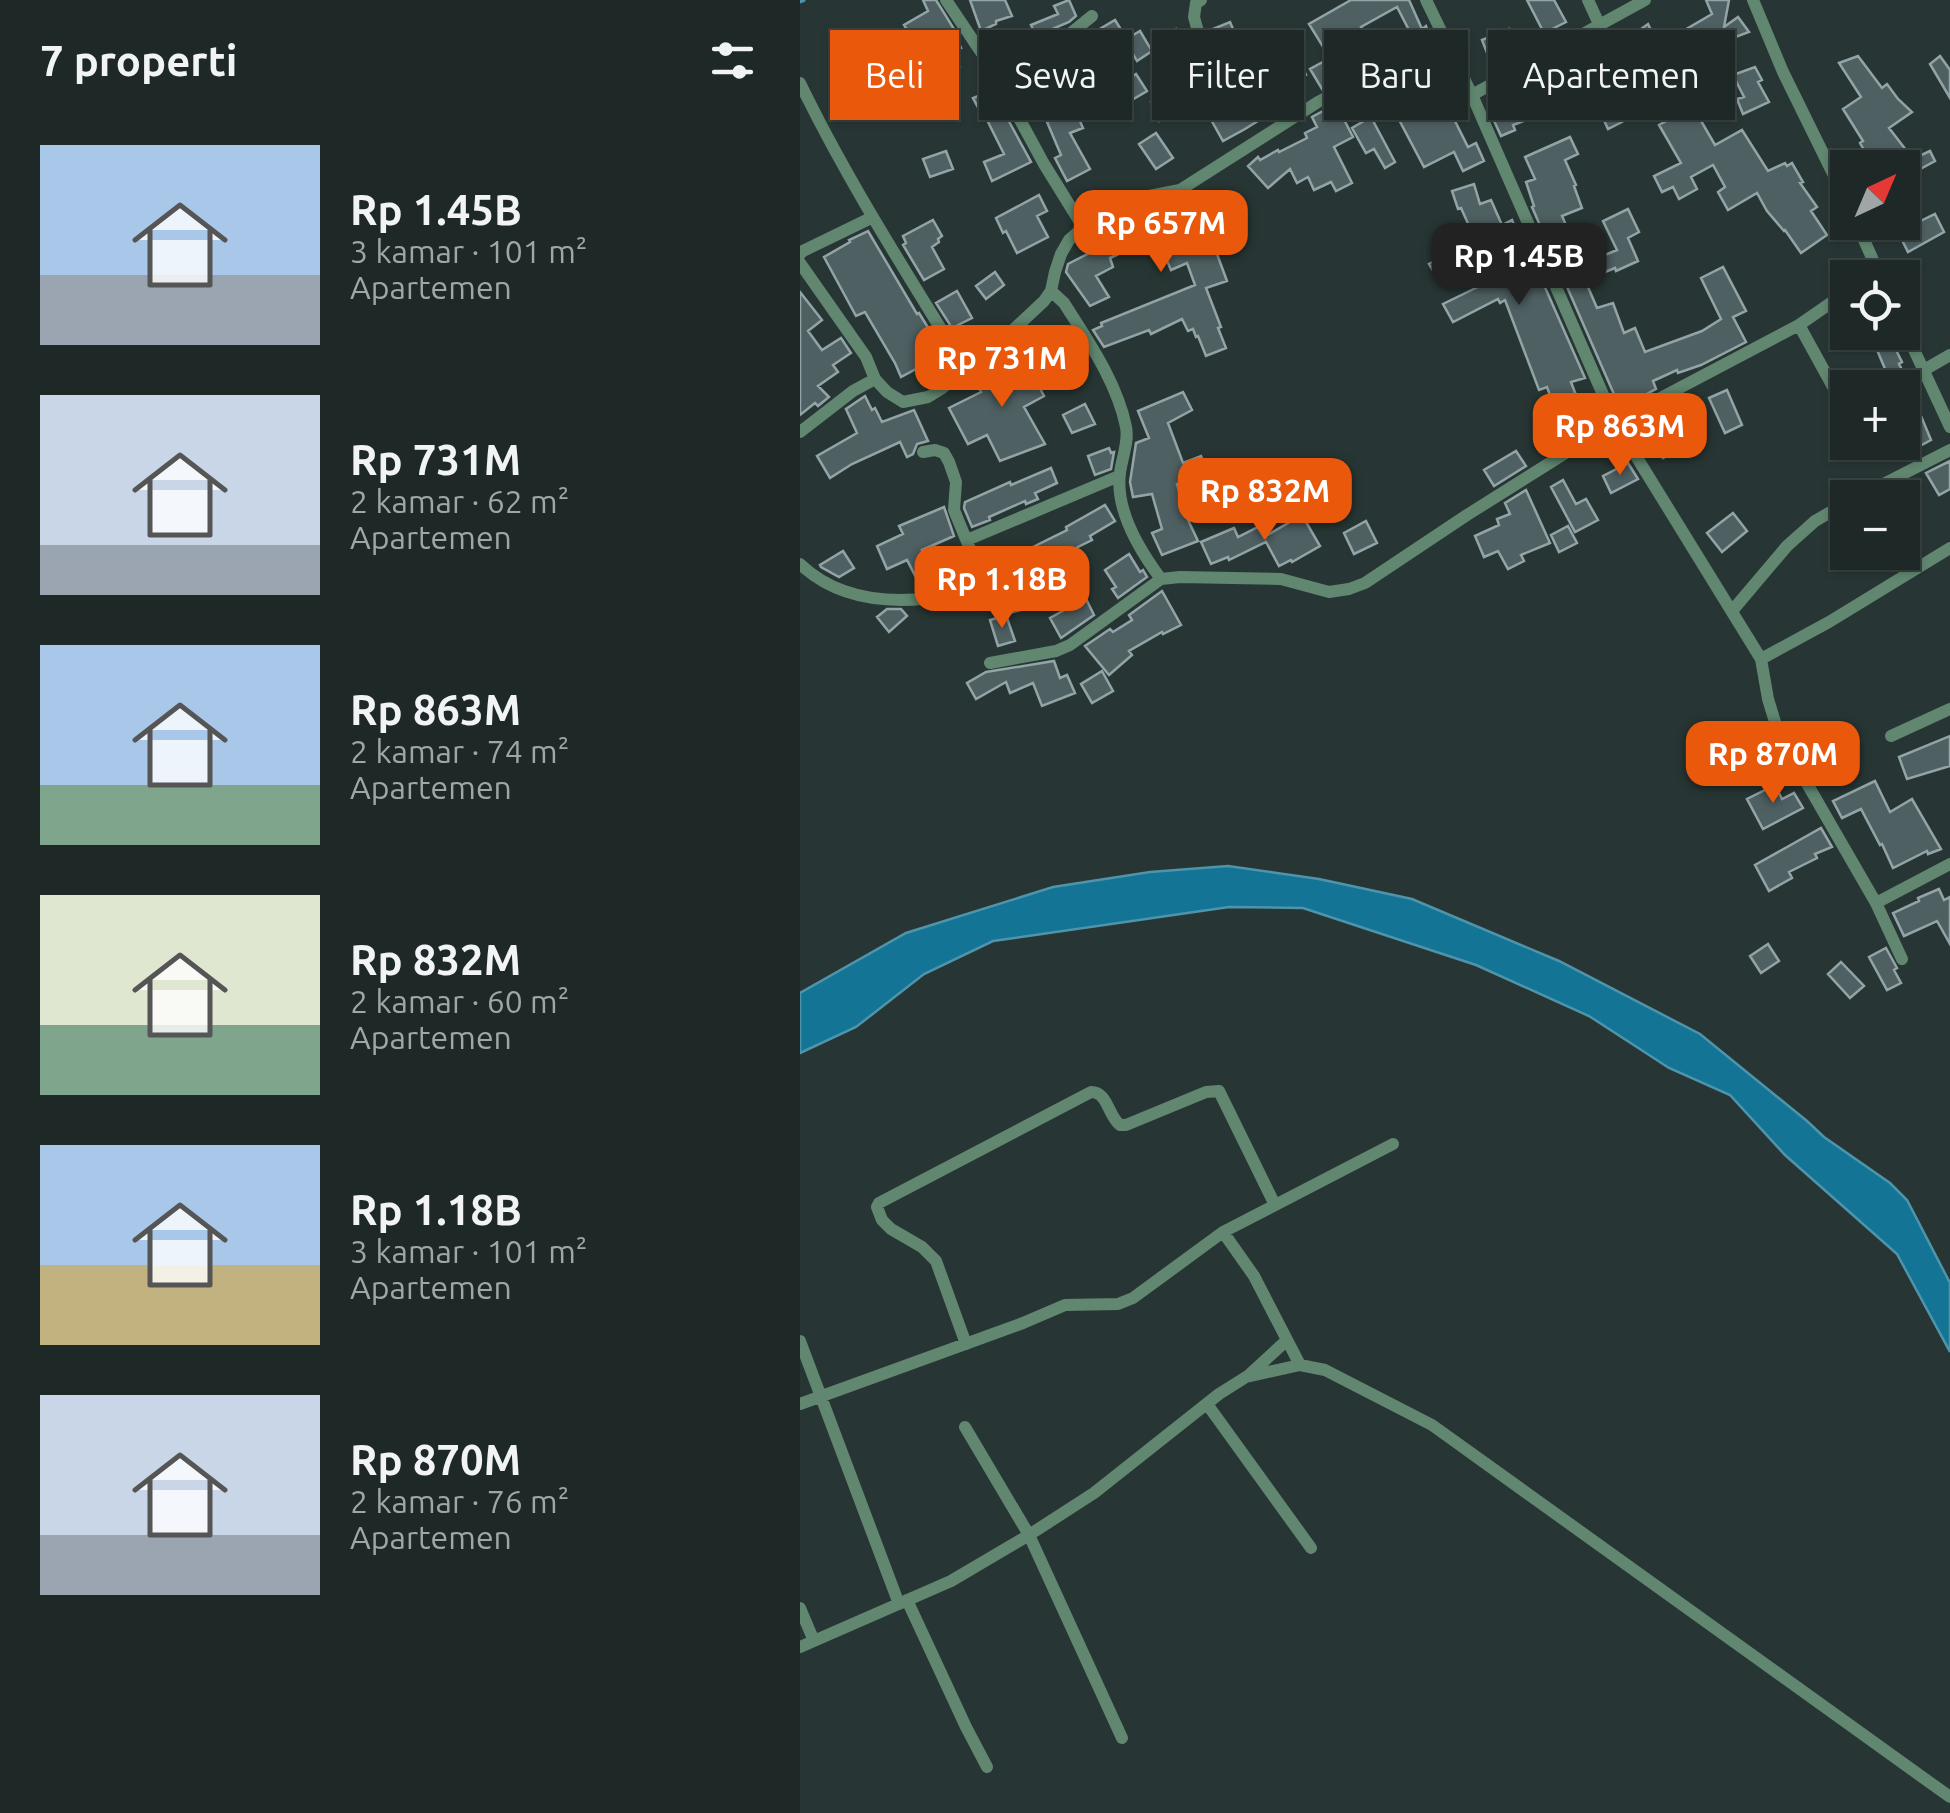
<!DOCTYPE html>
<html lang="id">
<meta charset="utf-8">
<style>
:root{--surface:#1d2827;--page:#25302f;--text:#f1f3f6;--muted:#a0a6a7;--line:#3b4444;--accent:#ea580c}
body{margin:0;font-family:Ubuntu,sans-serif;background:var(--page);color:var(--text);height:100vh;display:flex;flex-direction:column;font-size:38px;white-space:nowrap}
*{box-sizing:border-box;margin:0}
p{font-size:32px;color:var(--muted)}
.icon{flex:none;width:55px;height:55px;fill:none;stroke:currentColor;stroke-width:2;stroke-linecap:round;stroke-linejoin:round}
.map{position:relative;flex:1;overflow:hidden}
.details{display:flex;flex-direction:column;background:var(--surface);width:800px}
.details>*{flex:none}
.top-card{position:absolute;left:30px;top:30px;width:950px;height:90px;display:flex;gap:20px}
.needle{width:65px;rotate:44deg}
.controls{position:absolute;left:1030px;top:150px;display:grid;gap:20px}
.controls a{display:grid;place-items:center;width:90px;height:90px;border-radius:0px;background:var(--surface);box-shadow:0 2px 8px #0004,0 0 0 2px var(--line);font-size:50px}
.price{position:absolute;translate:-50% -85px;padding:0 22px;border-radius:20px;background:var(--accent);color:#fff;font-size:32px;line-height:65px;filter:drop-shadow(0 2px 5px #0008)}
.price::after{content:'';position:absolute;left:50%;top:60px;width:30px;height:22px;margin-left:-15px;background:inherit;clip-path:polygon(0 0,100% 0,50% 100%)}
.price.on{background:#222;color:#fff}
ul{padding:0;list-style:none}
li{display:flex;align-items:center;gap:30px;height:250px;padding:0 40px}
li span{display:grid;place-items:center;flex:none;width:280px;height:200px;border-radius:0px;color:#555}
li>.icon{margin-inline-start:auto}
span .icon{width:120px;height:120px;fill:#fffc;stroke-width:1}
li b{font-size:42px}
h2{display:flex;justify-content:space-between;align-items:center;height:120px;padding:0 40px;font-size:42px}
.tag{padding:0 35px;border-radius:0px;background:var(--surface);box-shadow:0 2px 8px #0004,0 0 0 2px var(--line);font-size:35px;line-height:90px}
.tag.on{background:var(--accent);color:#fff}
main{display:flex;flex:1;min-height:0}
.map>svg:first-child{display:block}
</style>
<main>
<section class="details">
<h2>7 properti<svg class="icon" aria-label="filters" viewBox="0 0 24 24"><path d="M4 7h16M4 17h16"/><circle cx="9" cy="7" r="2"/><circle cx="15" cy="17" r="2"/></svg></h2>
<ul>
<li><span style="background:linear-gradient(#a9c7e8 65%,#9aa5b1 0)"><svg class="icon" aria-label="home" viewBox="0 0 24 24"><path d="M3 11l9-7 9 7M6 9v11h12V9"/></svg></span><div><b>Rp 1.45B</b><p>3 kamar · 101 m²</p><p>Apartemen</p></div></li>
<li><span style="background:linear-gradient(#c9d6e8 75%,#9aa5b1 0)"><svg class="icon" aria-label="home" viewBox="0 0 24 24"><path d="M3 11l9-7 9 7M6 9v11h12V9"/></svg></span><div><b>Rp 731M</b><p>2 kamar · 62 m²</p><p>Apartemen</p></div></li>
<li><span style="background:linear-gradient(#a9c7e8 70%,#7fa58c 0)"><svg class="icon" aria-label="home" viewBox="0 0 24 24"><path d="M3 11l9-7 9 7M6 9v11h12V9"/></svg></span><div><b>Rp 863M</b><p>2 kamar · 74 m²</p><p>Apartemen</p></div></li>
<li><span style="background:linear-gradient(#dfe7d0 65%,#7fa58c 0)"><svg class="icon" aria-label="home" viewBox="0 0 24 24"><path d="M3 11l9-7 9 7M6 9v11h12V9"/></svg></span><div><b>Rp 832M</b><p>2 kamar · 60 m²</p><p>Apartemen</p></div></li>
<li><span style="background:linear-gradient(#a9c7e8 60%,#c2b280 0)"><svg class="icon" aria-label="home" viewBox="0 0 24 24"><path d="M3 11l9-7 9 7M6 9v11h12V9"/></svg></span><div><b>Rp 1.18B</b><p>3 kamar · 101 m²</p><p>Apartemen</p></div></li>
<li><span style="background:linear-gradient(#c9d6e8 70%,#9aa5b1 0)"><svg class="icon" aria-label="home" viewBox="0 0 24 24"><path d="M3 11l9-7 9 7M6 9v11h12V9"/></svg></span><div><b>Rp 870M</b><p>2 kamar · 76 m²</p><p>Apartemen</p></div></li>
</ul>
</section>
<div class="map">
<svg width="1150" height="1813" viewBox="0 0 1150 1813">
<rect width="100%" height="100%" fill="#273634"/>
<path fill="#147495" stroke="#4e94ab" stroke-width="2.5" d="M428 866 519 879 612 899 759 961 900 1034 1007 1121 1024 1137 1090 1183 1107 1200 1150 1283V1352L1097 1254 985 1155 930 1095 869 1068 789 1016 676 965 503 908 429 907 193 941 124 974 56 1027 0 1053V993L106 933 253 887 350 872Z"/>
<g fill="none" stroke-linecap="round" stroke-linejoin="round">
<path stroke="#4e94ab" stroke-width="5" d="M0 1 3 0"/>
</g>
<path fill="#4f6062" stroke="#92a4a6" stroke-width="2.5" d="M123 0H136L154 29 161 48 149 50 139 32 115 42 119 70 105 72 103 67 77 68 79 72 58 80 52 52 112 38 104 25 128 11Z
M170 0H205L212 16 196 21V24L181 31Z
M269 0 276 16 269 22 236 36 231 25 258 14 254 6Z
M551 0H609L622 29 626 26 628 32 610 41 607 36 611 34 597 7 561 27 577 57 562 65 561 63 522 89 510 69 530 58 509 24Z
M727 0H754L766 22 744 33Z
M906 0H929L924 27 938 17 949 32 922 42 921 48 910 30 874 44 871 38 912 14Z
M315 20 325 36 270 69 256 75 254 71 220 84 215 71 271 46Z
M430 22 449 66 469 54 475 63 496 54 506 75 486 84 495 98 445 129 423 141 401 102 359 121 351 102 418 67 415 62 419 60 408 31Z
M848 24 862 53 852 59 848 53 815 70 803 47 822 37 824 41Z
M376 29 384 42 359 56 352 43Z
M709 29 718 52 691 63 682 40Z
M340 31 352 51 337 61 325 40Z
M639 49 665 105 651 113 668 147 676 143 684 161 663 171 654 152 624 167 587 97 589 96 582 79Z
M154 52 160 67 141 77 132 61Z
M1058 56 1082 88 1087 84 1098 99 1112 112 1089 128 1113 159 1130 151 1135 161 1102 179V168H1055L1069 159 1060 143 1063 141 1043 109 1061 97 1039 63Z
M1140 56 1150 70V98L1130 64Z
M955 67 962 80 958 82 969 102 943 114 937 99 944 97 933 75Z
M336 74 347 91 330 101 319 85Z
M811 85 818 98 813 101 822 122 808 129 792 94Z
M746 88 757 111 738 120 737 116 713 125 715 130 701 136 691 114 729 99 728 96Z
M192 90 231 162 192 181 184 162 204 154 183 112 181 113 173 98Z
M893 107 915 145 942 130 968 171 985 163 987 166 992 163 1003 182 1000 183 1017 207 1011 211 1027 235 1001 253 985 230 984 231 967 211 957 193 928 210 918 192 925 187 913 165 891 177 897 189 879 199 873 187 862 192 854 176 881 163 859 125Z
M275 110 283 128 270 133 290 169 267 181 255 158 261 155 247 122Z
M525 110 528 116 539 110 553 137 534 147 552 183 536 191 531 182 514 190 508 177 497 183 490 169 468 188 448 166 458 157 460 160 478 150 479 152 507 138 505 133 517 127 512 117Z
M571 117 595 162 585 168 574 149 566 153 552 128Z
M356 133 373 158 356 169 339 144Z
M770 137 778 154 765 160 776 185 774 186 782 208 762 216 783 264 817 250 803 221 828 209 839 232 828 238 838 261 816 271 815 268 785 280 797 308 813 303 824 333 835 328 845 352 902 331 921 319 901 278 923 267 946 311 933 317 946 342 901 365 878 373 877 370 853 381 856 389 820 408 732 207 734 206 726 182 735 179 725 157Z
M146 151 153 169 130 177 123 159Z
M674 184 680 204 691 200 702 225 712 220 715 227 718 226 785 378 771 382 782 411 796 404 802 416 798 418 799 420 755 448 747 433 761 425 747 387 739 390 705 300 700 303 698 299 653 322 643 304 688 282 676 255 637 277 629 264 675 239 661 208 658 209 652 191Z
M395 192 423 230 428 227 437 241 417 254 427 281 406 288 421 327 418 328 426 348 406 356 398 336 396 337 393 329 388 331 382 319 351 334 349 330 304 347 293 330 302 326 301 323 395 285 387 263 371 270 365 256 407 240 392 220 310 258 313 267 296 276 309 297 290 306 266 272 268 264 303 246 295 231 343 209 350 220 381 205 379 202Z
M239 195 247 211 237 216 248 237 217 253 206 231 203 233 196 218Z
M1135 214 1144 232 1108 252 1098 232Z
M133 220 142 236 138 239 139 242 132 247 144 269 124 280 103 245 106 243 103 236Z
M68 231 117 314 119 313 151 365 139 373 131 361 101 377 95 363 65 312 56 316 24 257 50 242 49 240Z
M195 272 204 285 186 299 176 286Z
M157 291 172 318 152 328 136 303Z
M0 292 22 320 8 331 22 350 41 338 51 353 33 365 38 372 18 386 29 397 18 406 15 403 0 415Z
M1069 332H1095L1089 336 1102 362 1099 364 1119 402 1116 404 1131 440 1118 447 1117 444 1091 460 1084 442H1116L1110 425 1112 424 1102 395V388H1093L1075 345 1067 349 1062 336Z
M221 353 244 396 224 407 245 444 200 461 187 435 168 444 149 408 181 392 175 381 204 366 203 363Z
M927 390 942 425 925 433 909 398Z
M383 392 392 410 368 423 383 463 401 456 408 472 377 484 382 502 380 503 398 541 362 555 352 533 362 529 352 494 333 497 330 482 336 443 349 438 338 411Z
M65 396 72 410 75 408 82 422 114 410 128 441 117 444 113 454 107 457 100 442 52 464 30 478 17 456 57 433 46 409Z
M285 404 295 424 272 433 263 415Z
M881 423 891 443 863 458 852 438Z
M309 448 311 453 314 452 311 469 295 475 288 456Z
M716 451 726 466 694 486 684 470Z
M1150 461V489L1139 495 1126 473Z
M482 463 497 486 474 496 461 476Z
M828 463 838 479 811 493 803 476Z
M251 468 257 483 235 493 238 499 226 504 225 501 189 517 190 520 172 527 164 508 165 502 210 482 211 485Z
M763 480 776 504 786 499 798 520 775 532 751 487Z
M726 490 750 543 721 555 724 561 708 569 698 551 684 557 675 536 699 525 697 519 710 514 705 503Z
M305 505 315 521 290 536 292 540 264 554 294 615 261 638 250 618 268 608 250 567 236 573 225 551 267 530 266 527Z
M144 507 154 536 122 550 136 579 121 587 107 560 87 569 77 546 103 534 99 526Z
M933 513 947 531 922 552 907 533Z
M502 515 520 546 492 562 491 560 479 566 466 542 429 560 428 557 411 564 401 542 434 528 438 537 458 527 464 537Z
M566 521 577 543 554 554 544 533Z
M768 526 777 543 759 552 751 535Z
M43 551 54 568 39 577 21 567 20 565Z
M329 554 340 572 343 570 347 577 318 598 312 589 316 587 305 570Z
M231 583 236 606 201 615 196 594Z
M362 591 381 625 363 634 362 632 329 651 332 655 309 675 285 646 310 629 313 632 332 620 329 615Z
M87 609H101L107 616 89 632 77 617Z
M206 615 215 641 198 646 190 620Z
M254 661 260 678 267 675 275 693 242 706 233 683 210 693 206 682 176 699 167 683 186 672Z
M302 671 313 691 292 703 281 684Z
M1014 727 1032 758 1011 770 993 739Z
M1150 736V766L1107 779 1099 757Z
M1075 781 1090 812 1112 799 1141 849 1128 854 1127 851 1093 868 1082 844 1080 845 1061 809 1042 818 1033 801Z
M975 785 982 799 994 793 1003 808 963 829 947 799Z
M1021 828 1032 847 1015 854 1017 858 989 872 992 878 969 891 955 865Z
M1139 889 1144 900 1150 897V944L1137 921 1104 936 1093 913 1119 901 1118 898Z
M968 944 979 961 961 973 950 956Z
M1086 948 1097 968 1094 970 1101 983 1087 990 1069 957Z
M1041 962 1064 986 1050 998 1028 974Z"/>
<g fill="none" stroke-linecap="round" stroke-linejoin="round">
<path stroke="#618770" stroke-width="12" d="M146 0 193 70 244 164 283 227
M401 0 396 3 394 17 404 53
M626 0 672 95 815 422 961 659 968 699 979 735 1076 903 1102 959
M788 0 799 24
M953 0 983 72 1048 204
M193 70 265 38 292 16
M0 83C48 182 108 275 165 368
M672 95 845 0
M1056 222 1081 278
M0 254 3 251 73 217
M0 263 66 357 75 379
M251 291 264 303C288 341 317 382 326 427 329 442 322 457 320 473 315 510 340 551 361 579
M1102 324 1150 427
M999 325 1048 414
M1124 370 1150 355
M0 432 53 391 75 379 87 392 103 402 128 397 141 389 198 344 244 301 251 291 255 272 261 254 269 240 288 223 349 196 380 190 518 102 632 41 644 37
M123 452 135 450 144 453 149 462 156 482 154 510 186 588
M1056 498 1150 450
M167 540 319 476
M0 564C60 621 157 599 226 574
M932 611 987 546 1015 521 1048 502
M961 659 1029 622 1150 548
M190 663 256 651 270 645 361 579 380 577 481 579 529 592 549 589 565 583 667 515 815 422 999 325 1048 291
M1091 736 1150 709
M1076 903 1150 864
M423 1232 454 1276 500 1365
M0 1341 99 1604
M166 1344 136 1261 122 1247 91 1229 82 1220 77 1207 79 1203 291 1092C308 1092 308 1116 320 1125H326L406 1092 419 1091 475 1205
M448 1376 487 1340
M0 1404 223 1323 265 1305 318 1304 333 1298 423 1232 593 1144
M407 1404 511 1548
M165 1427 229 1535 322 1738
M107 1600 166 1727 187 1767
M0 1608 14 1641
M0 1647 151 1581 229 1535 294 1493 419 1394 446 1377 500 1365 525 1370 632 1425 1150 1797"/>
</g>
</svg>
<div class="controls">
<a><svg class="needle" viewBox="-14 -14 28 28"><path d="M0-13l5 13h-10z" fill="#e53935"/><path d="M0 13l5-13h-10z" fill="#a0a6a7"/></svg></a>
<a><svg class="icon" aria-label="locate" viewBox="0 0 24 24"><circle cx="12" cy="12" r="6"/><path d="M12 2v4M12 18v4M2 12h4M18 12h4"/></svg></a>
<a>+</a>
<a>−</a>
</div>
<b class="price" style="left:361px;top:275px">Rp 657M</b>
<b class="price on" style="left:719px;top:308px">Rp 1.45B</b>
<b class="price" style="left:202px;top:410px">Rp 731M</b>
<b class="price" style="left:820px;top:478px">Rp 863M</b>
<b class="price" style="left:465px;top:543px">Rp 832M</b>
<b class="price" style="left:202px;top:631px">Rp 1.18B</b>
<b class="price" style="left:973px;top:806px">Rp 870M</b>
<div class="top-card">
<a class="tag on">Beli</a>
<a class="tag">Sewa</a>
<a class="tag">Filter</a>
<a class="tag">Baru</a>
<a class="tag">Apartemen</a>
</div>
</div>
</main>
